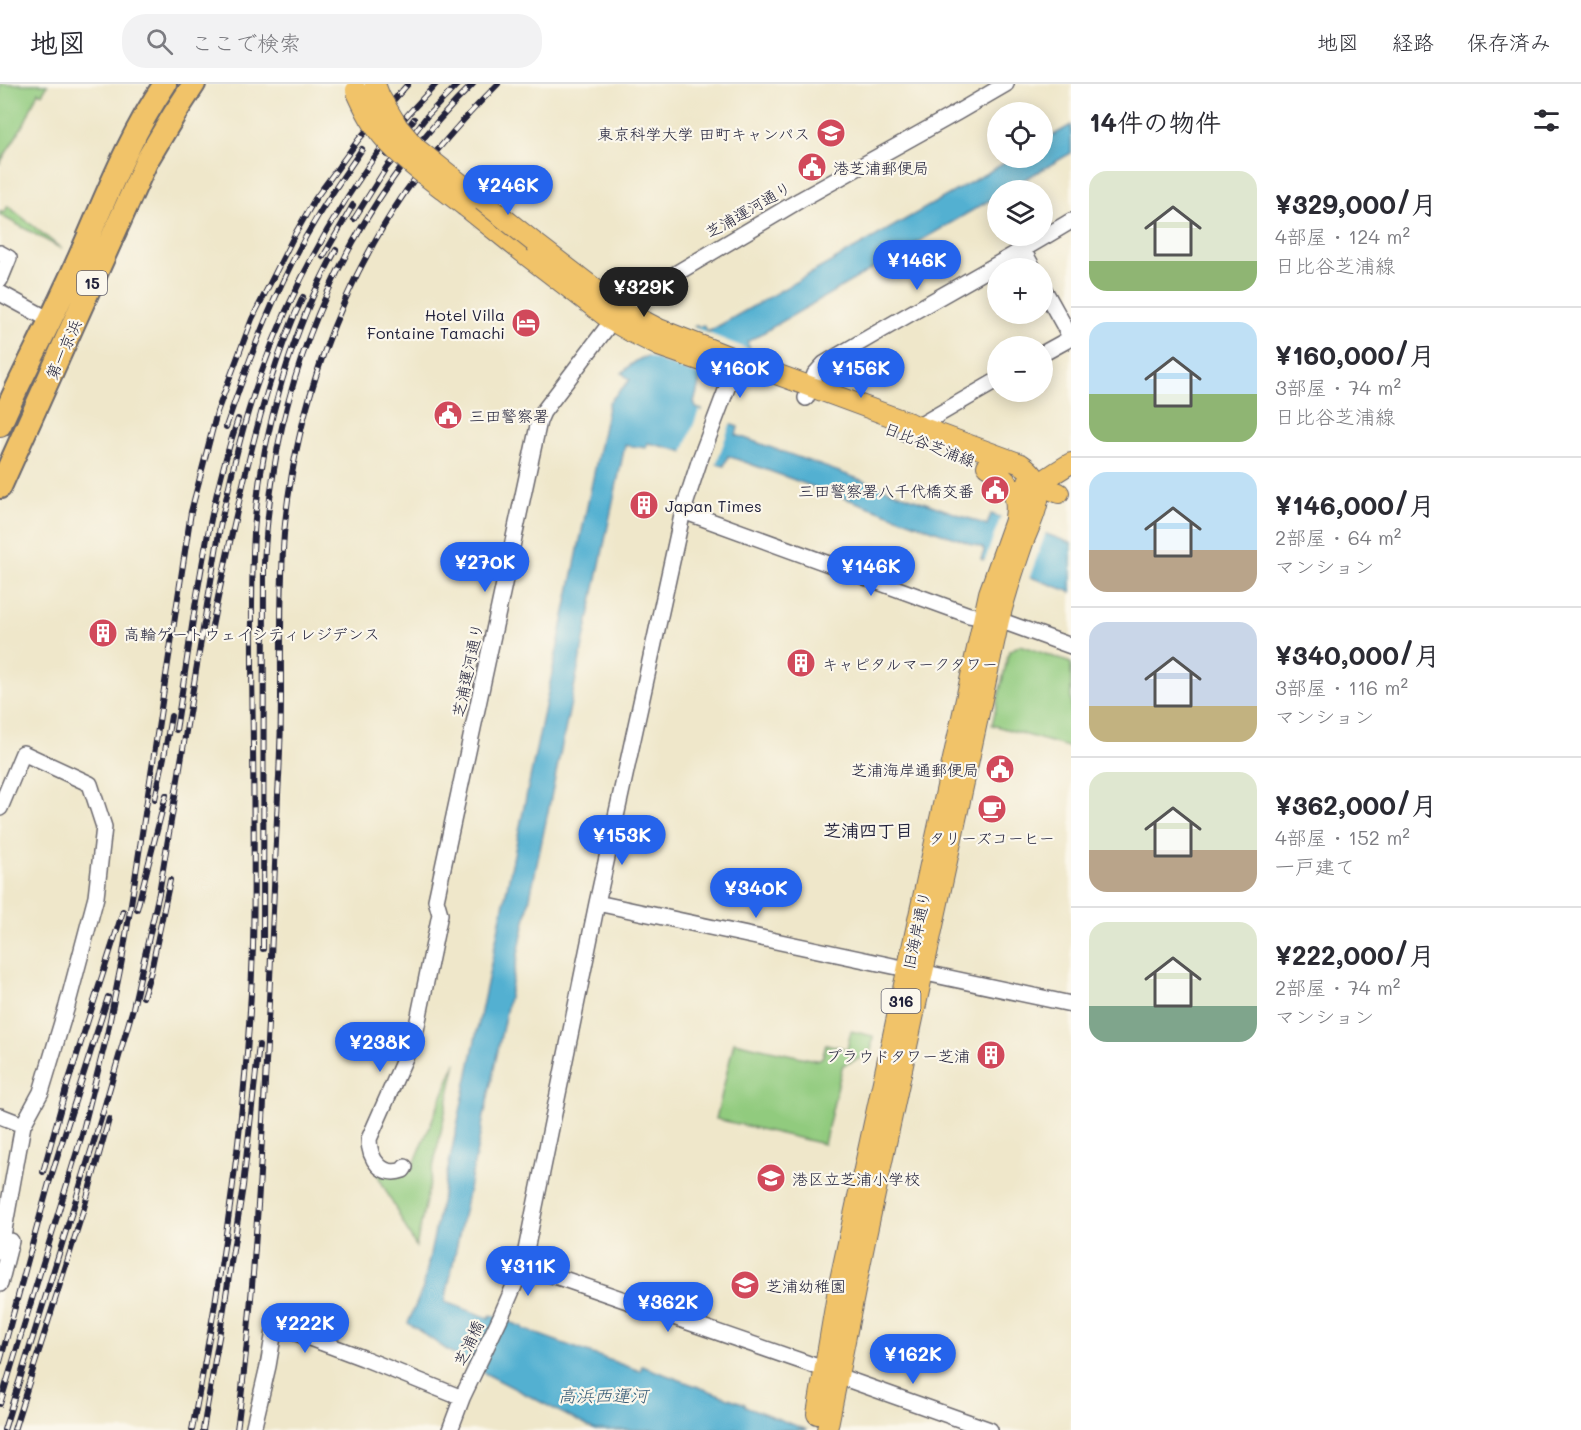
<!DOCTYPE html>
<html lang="ja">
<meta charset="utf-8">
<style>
:root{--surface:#fff;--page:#f2f2f3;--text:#2b2b33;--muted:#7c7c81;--line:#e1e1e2;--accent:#2563eb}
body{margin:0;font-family:Mali,"Klee One",sans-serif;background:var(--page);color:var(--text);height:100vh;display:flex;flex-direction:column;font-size:22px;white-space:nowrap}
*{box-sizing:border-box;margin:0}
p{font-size:20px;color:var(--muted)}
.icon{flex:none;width:33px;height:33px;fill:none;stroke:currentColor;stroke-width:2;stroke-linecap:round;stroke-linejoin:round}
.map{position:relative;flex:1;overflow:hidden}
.details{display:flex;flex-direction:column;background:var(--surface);width:510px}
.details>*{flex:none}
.tools{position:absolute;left:987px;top:18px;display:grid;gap:12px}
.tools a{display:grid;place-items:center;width:66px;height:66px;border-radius:50%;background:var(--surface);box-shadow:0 3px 15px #0003;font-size:30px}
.price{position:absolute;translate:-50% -51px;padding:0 14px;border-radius:21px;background:var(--accent);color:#fff;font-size:20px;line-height:39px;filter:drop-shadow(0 2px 3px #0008)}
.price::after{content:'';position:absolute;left:50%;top:36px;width:18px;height:14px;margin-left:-9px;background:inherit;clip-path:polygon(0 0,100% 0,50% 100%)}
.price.active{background:#222;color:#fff}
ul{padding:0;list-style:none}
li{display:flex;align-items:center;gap:18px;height:150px;padding:0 18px}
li+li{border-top:2px solid var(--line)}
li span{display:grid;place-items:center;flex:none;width:168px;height:120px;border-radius:18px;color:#555}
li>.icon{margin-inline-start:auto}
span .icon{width:72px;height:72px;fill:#fffc;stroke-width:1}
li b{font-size:26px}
h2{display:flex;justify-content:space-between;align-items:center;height:72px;padding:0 18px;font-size:26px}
header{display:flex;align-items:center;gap:36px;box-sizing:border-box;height:84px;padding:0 30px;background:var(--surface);border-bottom:2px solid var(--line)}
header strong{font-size:28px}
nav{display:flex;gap:33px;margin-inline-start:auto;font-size:21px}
.search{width:420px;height:54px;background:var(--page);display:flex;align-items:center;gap:15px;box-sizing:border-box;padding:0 21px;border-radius:24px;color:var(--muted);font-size:22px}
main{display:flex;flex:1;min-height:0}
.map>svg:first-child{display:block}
</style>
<header>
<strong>地図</strong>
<div class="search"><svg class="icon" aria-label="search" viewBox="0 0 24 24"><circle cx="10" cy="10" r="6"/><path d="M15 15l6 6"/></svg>ここで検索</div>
<nav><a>地図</a><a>経路</a><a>保存済み</a></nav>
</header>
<main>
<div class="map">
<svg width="1071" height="1346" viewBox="0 0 1071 1346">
<rect width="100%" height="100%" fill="#fbf7ec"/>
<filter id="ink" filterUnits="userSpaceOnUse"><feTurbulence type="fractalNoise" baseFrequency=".0167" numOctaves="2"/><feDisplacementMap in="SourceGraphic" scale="12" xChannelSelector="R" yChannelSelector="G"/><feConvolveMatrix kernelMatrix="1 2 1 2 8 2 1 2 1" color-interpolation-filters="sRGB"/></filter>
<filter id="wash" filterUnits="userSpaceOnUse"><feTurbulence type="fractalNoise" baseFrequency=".008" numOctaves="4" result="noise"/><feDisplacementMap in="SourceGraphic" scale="24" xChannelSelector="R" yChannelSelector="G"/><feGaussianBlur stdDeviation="1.35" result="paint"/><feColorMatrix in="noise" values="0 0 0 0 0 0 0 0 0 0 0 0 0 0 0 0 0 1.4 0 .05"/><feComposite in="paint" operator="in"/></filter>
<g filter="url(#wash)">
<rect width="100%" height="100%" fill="#efe7ca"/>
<path fill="#91cb7e" stroke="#5a765c" stroke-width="1.5" d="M0 0H48L42 10 38 8 25 38 0 79Z
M8 122 62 165 0 131V127L4 129Z
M1020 561 1071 579V664L992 641 1009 567Z
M851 947 873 952 871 970 843 981 842 984 824 1060 716 1035 734 958 815 976 820 975 823 972 826 960 847 965Z
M456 978 416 1163 376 1088 412 1085Z"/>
<path fill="#52b0d1" stroke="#3a6986" stroke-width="1.5" d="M1071 41V69L1006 106H998L997 112 747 258 750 264 701 294 694 318 696 324 702 326 700 330 738 343 736 351 987 441 991 430 1071 459V508L981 475 984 467 983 464 728 372 724 382 678 366 648 359 646 364 625 361 445 1218 489 1234 491 1231 523 1243V1245L640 1287 642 1282 745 1320V1322L807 1346H595L469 1281 408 1239 423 1204 609 318 630 296 622 289C630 281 638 274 649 272L697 241 699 243 703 241 708 248 1013 74H1042L1043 57Z"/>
<path fill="#efe7ca" d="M691 242 750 266 706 294 645 271Z
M699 326 731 338 716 381 683 369Z
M1001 432 1046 448 1029 495 984 479Z"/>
</g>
<g filter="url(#ink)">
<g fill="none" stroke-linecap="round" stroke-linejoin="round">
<g stroke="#6a676d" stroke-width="18">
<path id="minor" d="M1023 166 1033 184
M0 169 9 174 0 196
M1042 202 1071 254
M0 209 50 236
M1042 270 1071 254
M806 314 815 290 824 280C905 231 990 186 1071 137
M905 350 998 296
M683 427 969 531 999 536 1071 562
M0 724 23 669 90 700 104 743 96 813 67 922 41 1008 23 1041 0 1168
M597 819 1071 920
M0 1032 23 1041
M405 1083 403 1086C382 1094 369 1075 369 1055L415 951 440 830 436 816 539 337 543 328 621 225 633 215 800 116 958 28 1006 0
M523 1181 824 1285 838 1292 990 1346
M0 1200 11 1157
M253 1346 268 1282 275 1241 363 1274 462 1314 501 1232 523 1181 597 819 683 427 699 378 733 288
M450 1346 462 1314"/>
</g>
<g stroke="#6a676d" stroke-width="22">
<path id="major" d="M466 123 526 171 612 237 633 249 659 262 739 290
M535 159 621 225 659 245 738 276 1021 380C1030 386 1038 395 1039 406 1039 423 1030 441 1024 456 1015 482 1006 508 999 536L866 1152 827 1346
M987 382C1009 395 1019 408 1015 434
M1028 397 1059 409
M817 1330 838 1205 989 509 1019 425C1031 402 1050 392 1071 379"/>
</g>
<g stroke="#6a676d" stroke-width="26">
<path id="highway" d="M0 341C20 295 44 251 65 205 98 136 122 63 165 0
M0 403 147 76 175 29 194 0"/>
</g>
<use href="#minor" stroke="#fff" stroke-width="15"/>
<use href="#major" stroke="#f1c369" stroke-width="20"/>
<use href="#highway" stroke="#f1c369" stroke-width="22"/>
<g stroke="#22223b" stroke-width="6">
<path id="rail" d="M414 49 427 32 458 0
M387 71 414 35
M354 135 386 84 401 66
M323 173 353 121
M226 343C251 269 278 197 319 130 333 107 348 86 362 65
M210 553C220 501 232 449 244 396 259 334 275 271 303 213
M176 646C193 542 204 435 238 335
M155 715 164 673 171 632
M137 825 166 711
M263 865 264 479C267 433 272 388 282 343 311 215 379 92 473 0
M143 913 151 887 170 796
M43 1088 66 1005 123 827
M0 1278 49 1099 108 913
M0 1320 81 1054 107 951 122 876 135 795 191 428 217 328 252 235 295 150 315 115 359 55 408 0
M4 1346 100 1038 133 924 159 809 220 443C231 392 242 341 260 292 291 205 337 121 393 48 406 31 422 16 436 0
M14 1346 84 1124 109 1035
M192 1346C223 1187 248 1025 253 863 255 769 253 674 252 580 252 532 251 484 255 435 263 346 292 245 336 166
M203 1346 224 1224 243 1102 259 961
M237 1346C247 1271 253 1196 258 1121 267 984 272 848 278 711 280 678 281 645 281 612 281 558 280 504 284 450 295 328 337 208 406 107 433 69 465 33 498 0"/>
</g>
<use href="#rail" stroke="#fbf7ec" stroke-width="4" stroke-dasharray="11" stroke-linecap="butt"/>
<g stroke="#6a676d" stroke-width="22" stroke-linecap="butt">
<path id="major-bridge" d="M375 0 380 13 398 43 416 64 535 159
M356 6C361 17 366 29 373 39 391 69 438 101 466 123"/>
</g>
<use href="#major-bridge" stroke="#f1c369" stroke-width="20"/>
</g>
</g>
<defs>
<g id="university-disc" transform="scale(1.5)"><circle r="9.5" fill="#d1495b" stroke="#fbf7ec"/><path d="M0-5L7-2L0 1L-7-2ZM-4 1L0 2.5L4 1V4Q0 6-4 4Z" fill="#fff"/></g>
<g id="civic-disc" transform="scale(1.5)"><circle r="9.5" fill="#d1495b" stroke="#fbf7ec"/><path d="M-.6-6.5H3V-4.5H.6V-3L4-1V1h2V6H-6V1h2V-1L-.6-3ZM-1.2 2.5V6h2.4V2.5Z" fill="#fff"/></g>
<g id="hotel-disc" transform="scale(1.5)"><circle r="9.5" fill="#d1495b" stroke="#fbf7ec"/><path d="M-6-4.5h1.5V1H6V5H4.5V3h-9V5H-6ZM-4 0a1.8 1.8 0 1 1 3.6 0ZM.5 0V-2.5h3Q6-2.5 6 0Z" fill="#fff"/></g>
<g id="building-disc" transform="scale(1.5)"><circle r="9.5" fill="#d1495b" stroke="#fbf7ec"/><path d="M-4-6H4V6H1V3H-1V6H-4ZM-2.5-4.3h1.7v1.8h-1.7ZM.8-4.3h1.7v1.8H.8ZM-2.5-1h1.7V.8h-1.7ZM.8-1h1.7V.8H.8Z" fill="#fff"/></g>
<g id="cafe-disc" transform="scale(1.5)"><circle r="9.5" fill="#d1495b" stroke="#fbf7ec"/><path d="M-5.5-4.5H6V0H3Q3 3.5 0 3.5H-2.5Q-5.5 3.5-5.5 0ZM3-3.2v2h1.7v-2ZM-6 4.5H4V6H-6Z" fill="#fff"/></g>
<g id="school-disc" transform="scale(1.5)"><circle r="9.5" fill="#d1495b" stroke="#fbf7ec"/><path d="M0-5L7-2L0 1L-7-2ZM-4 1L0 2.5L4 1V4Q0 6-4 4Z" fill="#fff"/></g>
</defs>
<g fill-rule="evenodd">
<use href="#university-disc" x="831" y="49"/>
<use href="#civic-disc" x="812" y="83"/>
<use href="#hotel-disc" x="526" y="239"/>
<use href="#civic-disc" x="448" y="331"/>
<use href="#civic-disc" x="995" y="406"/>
<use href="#building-disc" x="644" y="421"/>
<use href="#building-disc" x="103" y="549"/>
<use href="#building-disc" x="801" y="579"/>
<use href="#civic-disc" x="1000" y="685"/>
<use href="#cafe-disc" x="992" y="725"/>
<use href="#building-disc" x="991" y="971"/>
<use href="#school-disc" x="771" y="1094"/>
<use href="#school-disc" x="745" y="1201"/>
</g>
<g text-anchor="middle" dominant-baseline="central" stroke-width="4.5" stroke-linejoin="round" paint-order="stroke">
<g fill="#fbf7ec" stroke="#636270" stroke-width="1.5">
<rect x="77" y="187" width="30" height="24" rx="4.5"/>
<rect x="881.5" y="905" width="39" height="24" rx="4.5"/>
</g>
<g font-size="15" font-weight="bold" fill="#22223b">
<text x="92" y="199">15</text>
<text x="901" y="917">316</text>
</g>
<g font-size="16" fill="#22223b" stroke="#fbf7ec" text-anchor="start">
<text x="810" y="49" text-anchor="end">東京科学大学 田町キャンパス</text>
<text x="833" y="83">港芝浦郵便局</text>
<text x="505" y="230" text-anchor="end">Hotel Villa<tspan x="505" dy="18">Fontaine Tamachi</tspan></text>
<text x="469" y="331">三田警察署</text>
<text x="974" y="406" text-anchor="end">三田警察署八千代橋交番</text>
<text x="665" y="421">Japan Times</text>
<text x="124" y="549">高輪ゲートウェイシティレジデンス</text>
<text x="822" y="579">キャピタルマークタワー</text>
<text x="979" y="685" text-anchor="end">芝浦海岸通郵便局</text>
<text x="992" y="753" text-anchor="middle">タリーズコーヒー</text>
<text x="970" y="971" text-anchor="end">プラウドタワー芝浦</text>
<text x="792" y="1094">港区立芝浦小学校</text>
<text x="766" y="1201">芝浦幼稚園</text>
</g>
<g font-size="16" fill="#22223b" stroke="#fbf7ec">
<text transform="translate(748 125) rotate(-30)">芝浦運河通り</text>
<text transform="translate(63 265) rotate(-66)">第一京浜</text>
<text transform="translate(930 360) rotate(21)">日比谷芝浦線</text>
<text transform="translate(467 586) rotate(-78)">芝浦運河通り</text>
<text transform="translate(916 846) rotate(-78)">旧海岸通り</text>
<text transform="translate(468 1259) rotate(-65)">芝浦橋</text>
</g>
<g font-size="18" font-weight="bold" fill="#22223b" stroke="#fbf7ec">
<text x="868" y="746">芝浦四丁目</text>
</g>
<g font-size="18" font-style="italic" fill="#355b77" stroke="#fbf7ec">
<text x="603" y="1311">高浜西運河</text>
</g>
</g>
</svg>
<div class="tools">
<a><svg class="icon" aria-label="locate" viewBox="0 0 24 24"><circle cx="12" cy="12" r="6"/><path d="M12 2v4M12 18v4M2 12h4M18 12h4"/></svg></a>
<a><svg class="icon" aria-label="layers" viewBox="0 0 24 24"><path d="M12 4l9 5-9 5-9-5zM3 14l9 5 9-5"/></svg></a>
<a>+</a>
<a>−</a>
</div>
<b class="price" style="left:508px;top:132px">¥246K</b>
<b class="price" style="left:917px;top:207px">¥146K</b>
<b class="price active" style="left:644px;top:234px">¥329K</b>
<b class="price" style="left:740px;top:315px">¥160K</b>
<b class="price" style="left:861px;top:315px">¥156K</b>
<b class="price" style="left:485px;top:509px">¥270K</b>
<b class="price" style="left:871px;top:513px">¥146K</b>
<b class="price" style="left:622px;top:782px">¥153K</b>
<b class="price" style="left:756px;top:835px">¥340K</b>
<b class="price" style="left:380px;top:989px">¥238K</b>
<b class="price" style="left:528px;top:1213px">¥311K</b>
<b class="price" style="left:668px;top:1249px">¥362K</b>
<b class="price" style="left:305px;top:1270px">¥222K</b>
<b class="price" style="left:913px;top:1301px">¥162K</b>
</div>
<section class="details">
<h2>14件の物件<svg class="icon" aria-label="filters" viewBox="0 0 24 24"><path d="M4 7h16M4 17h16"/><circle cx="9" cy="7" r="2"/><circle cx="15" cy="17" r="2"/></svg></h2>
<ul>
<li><span style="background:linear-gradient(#dfe7d0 75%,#8fb573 0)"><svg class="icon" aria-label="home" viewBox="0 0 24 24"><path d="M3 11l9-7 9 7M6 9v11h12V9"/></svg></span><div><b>¥329,000/月</b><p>4部屋 · 124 m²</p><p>日比谷芝浦線</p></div></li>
<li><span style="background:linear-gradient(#bfe0f5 60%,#8fb573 0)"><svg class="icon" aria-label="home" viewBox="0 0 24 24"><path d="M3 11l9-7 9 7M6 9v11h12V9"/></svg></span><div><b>¥160,000/月</b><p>3部屋 · 74 m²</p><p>日比谷芝浦線</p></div></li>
<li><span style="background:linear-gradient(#bfe0f5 65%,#b9a48a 0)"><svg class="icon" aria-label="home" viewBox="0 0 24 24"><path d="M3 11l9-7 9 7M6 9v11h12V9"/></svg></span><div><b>¥146,000/月</b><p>2部屋 · 64 m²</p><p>マンション</p></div></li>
<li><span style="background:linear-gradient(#c9d6e8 70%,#c2b280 0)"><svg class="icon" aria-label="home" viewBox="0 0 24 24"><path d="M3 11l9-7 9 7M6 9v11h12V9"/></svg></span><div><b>¥340,000/月</b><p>3部屋 · 116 m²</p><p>マンション</p></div></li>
<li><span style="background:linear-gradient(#dfe7d0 65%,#b9a48a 0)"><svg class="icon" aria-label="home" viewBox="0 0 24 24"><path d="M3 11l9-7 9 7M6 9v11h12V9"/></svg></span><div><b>¥362,000/月</b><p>4部屋 · 152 m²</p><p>一戸建て</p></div></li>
<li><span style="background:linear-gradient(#dfe7d0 70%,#7fa58c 0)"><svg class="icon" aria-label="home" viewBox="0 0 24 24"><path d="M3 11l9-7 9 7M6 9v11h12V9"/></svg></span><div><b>¥222,000/月</b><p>2部屋 · 74 m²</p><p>マンション</p></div></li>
</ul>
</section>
</main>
